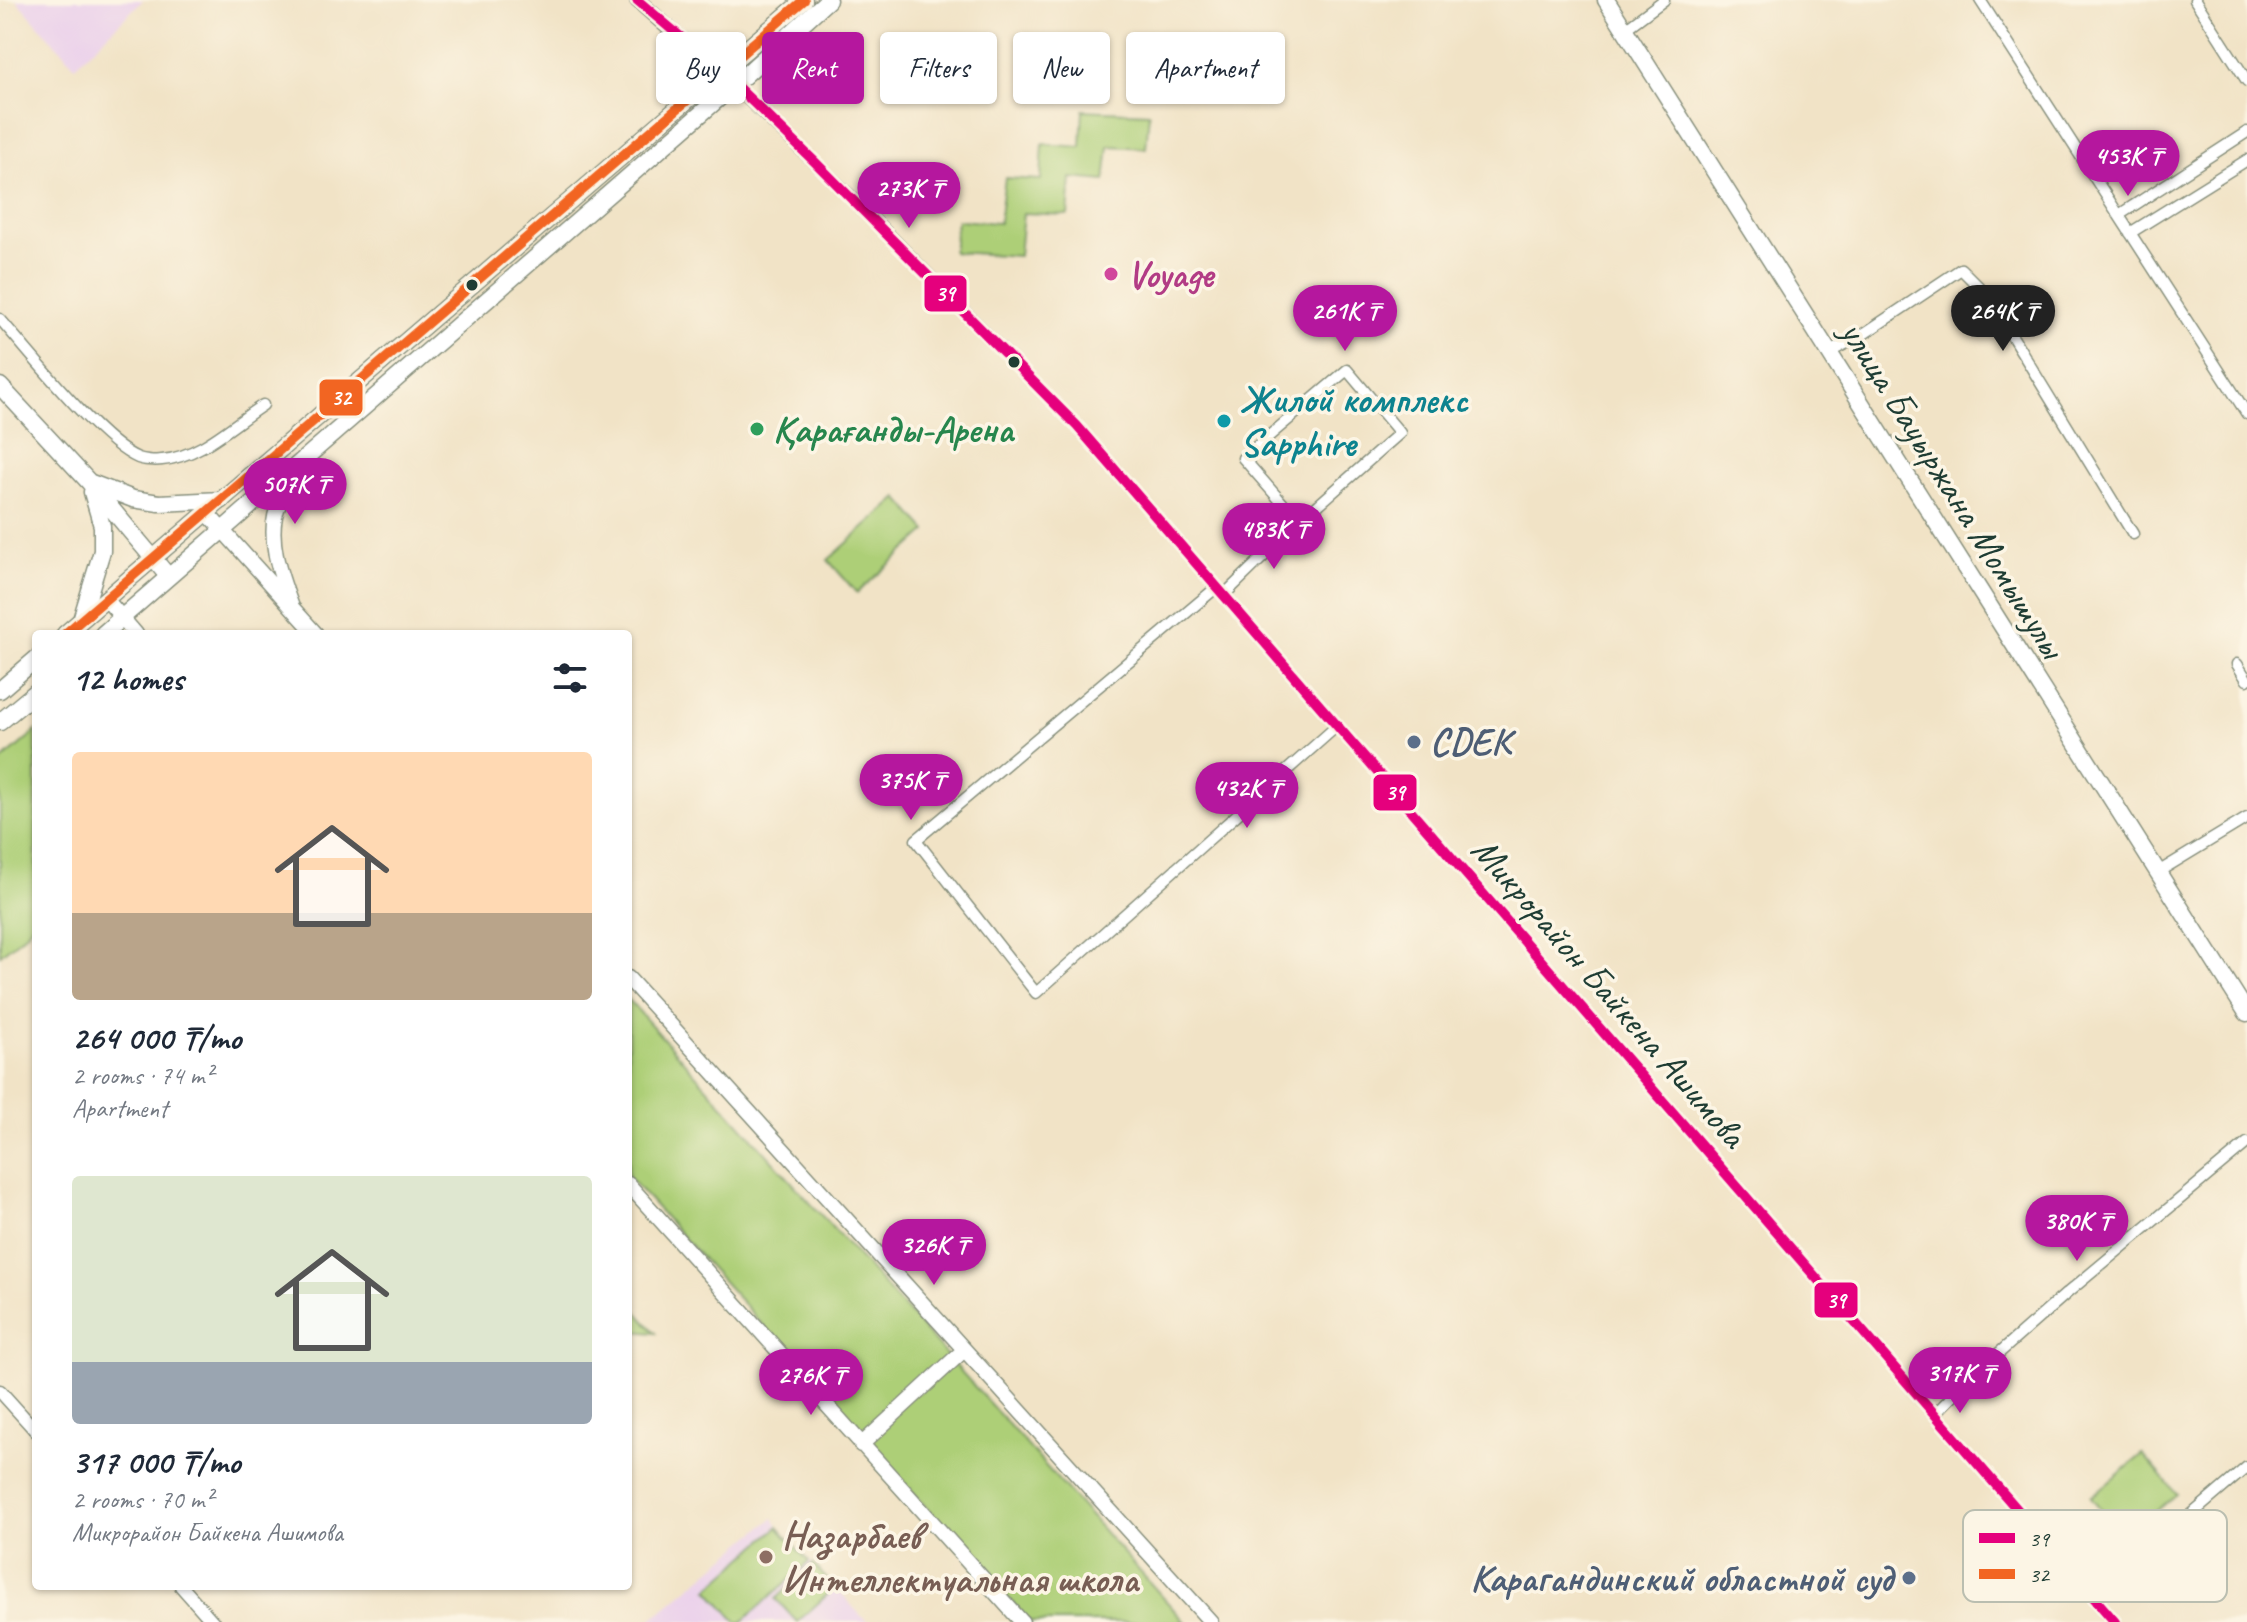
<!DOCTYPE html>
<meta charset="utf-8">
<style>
:root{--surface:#fff;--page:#f2f2f3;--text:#1f2937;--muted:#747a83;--accent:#b5179e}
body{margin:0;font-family:Caveat,sans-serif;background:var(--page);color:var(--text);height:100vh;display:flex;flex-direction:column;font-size:30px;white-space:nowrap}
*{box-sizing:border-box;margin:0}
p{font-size:26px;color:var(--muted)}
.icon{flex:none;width:44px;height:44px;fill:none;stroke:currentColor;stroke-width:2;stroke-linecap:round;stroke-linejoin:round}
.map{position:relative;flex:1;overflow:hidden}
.panel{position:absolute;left:32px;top:630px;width:600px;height:960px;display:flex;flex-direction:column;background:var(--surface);border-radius:8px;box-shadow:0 2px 6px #0004}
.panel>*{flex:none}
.top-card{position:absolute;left:656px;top:32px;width:760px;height:72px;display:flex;gap:16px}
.price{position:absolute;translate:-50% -68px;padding:0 18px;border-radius:28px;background:var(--accent);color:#fff;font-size:26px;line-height:52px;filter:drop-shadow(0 2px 4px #0008)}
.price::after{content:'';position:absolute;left:50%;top:48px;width:24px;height:18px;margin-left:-12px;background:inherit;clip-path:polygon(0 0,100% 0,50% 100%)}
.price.current{background:#222;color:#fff}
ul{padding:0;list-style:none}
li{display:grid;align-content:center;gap:16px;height:424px;padding:0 40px}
li span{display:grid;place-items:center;height:248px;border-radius:8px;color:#555}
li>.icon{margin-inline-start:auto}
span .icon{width:144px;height:144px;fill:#fffc;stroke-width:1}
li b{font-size:34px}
h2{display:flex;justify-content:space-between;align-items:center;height:96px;padding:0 40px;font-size:34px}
.tag{padding:0 28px;border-radius:8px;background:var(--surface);box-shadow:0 2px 6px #0004;font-size:28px;line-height:72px}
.tag.current{background:var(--accent);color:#fff}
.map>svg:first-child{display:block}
</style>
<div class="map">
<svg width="2247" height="1622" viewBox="0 0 2247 1622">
<rect width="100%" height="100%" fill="#fcf5e5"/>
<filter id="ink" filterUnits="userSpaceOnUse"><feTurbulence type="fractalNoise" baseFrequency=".0125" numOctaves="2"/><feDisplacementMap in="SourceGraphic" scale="16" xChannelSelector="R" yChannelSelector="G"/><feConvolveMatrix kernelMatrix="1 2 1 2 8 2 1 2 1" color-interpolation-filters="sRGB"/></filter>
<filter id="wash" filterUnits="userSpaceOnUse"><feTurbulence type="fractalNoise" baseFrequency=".006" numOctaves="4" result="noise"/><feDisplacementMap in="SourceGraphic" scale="32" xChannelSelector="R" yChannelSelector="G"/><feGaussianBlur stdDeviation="1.8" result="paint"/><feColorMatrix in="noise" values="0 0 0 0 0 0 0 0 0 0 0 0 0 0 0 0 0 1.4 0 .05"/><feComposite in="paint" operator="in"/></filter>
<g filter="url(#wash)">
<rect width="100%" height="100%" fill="#f1e3c6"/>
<path fill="#ebd1eb" d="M16 0H143L75 66Z
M773 1518 778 1527 867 1622H648Z"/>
<path fill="#adcf77" stroke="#668656" stroke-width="2" d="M1083 110 1149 113 1146 148 1109 146 1105 181 1071 178 1068 215 1023 213 1019 256 953 252 957 220 999 223 1005 178 1041 180 1043 144 1081 147Z
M898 498 927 531 857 593 828 560Z
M36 731V921L21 938 0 955V762Z
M628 999 1185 1622H1030L628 1176Z
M628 1302 656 1333 631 1331 628 1328Z
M2143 1454 2177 1494 2124 1538 2091 1497Z
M778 1527 809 1562 742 1622H737L708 1589Z
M813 1564 835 1588 797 1622 776 1599Z"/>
</g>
<g filter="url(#ink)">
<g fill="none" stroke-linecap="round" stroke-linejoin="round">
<g stroke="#88907d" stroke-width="13">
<path id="minor" d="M1980 0 2247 414
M2195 0 2247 81
M1625 29 1664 0
M2119 215 2247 132
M2130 233 2247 160
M0 319C29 352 101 443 138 458 143 460 155 461 162 460 200 457 232 425 263 405
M1828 353 1862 335 1961 269 1987 295 2133 534
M1217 587 916 840 1036 993 1338 725
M1224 595 1299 522 1400 433 1347 370 1243 458 1299 522
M2237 664 2247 680
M2158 872 2247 818
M1935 1414 1965 1383 2066 1294 2247 1143
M2094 1598 2247 1467"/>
</g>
<g stroke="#88907d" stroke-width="15">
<path id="tertiary" d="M734 85 853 199 1077 426 2115 1622
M0 1391 36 1431
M181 1586 213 1622"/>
</g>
<g stroke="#88907d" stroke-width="17">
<path id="secondary" d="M637 0 734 85
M207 513 316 634
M106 599 136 634
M292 607C281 578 264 533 280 502 288 488 299 474 309 460
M628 978 1211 1622
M628 1184 1022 1622
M861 1445 964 1350"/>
</g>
<g stroke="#88907d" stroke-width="19">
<path id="primary" d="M1606 0 2247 1013
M0 386 89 482 168 576
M91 483 133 499 159 503 222 500
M81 620 102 551V526L92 492"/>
</g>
<g stroke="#88907d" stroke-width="19">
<path id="trunk" d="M65 634 804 0
M103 634 734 85 828 0
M0 690 36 659
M0 722 36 692"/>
</g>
<use href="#minor" stroke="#fff" stroke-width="10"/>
<use href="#tertiary" stroke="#fff" stroke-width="12"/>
<use href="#secondary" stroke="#fff" stroke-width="14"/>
<use href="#primary" stroke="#fff" stroke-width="16"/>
<use href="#trunk" stroke="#fff" stroke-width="16"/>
<g stroke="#fcf5e5" stroke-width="16">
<path id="bus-1" d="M637 0 722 72 814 161 1077 426 2115 1622"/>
</g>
<g stroke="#fcf5e5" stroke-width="16">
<path id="bus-2" d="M65 634 804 0"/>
</g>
<use href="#bus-1" stroke="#e5007d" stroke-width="10"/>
<use href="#bus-2" stroke="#f26522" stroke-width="10"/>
</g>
</g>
<circle fill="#d1479c" stroke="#fcf5e5" stroke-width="3" cx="1111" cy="274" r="8"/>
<g fill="#1f3d34" stroke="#fcf5e5" stroke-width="3">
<circle cx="472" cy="285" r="7"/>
<circle cx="1014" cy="362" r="7"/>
</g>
<circle fill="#0f9aa8" stroke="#fcf5e5" stroke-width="3" cx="1224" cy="421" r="8"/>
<circle fill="#2e9e5b" stroke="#fcf5e5" stroke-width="3" cx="757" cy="429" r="8"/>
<g fill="#5c6f8a" stroke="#fcf5e5" stroke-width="3">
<circle cx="1414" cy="742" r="8"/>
<circle cx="1909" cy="1578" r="8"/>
</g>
<circle fill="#8d6e63" stroke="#fcf5e5" stroke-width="3" cx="766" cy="1557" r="8"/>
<g text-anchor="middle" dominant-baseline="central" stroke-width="7" stroke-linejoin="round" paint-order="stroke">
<g font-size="38" font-weight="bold" fill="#b23c85" stroke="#fcf5e5" text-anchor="start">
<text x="1127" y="274">Voyage</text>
</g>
<g font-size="38" font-weight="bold" fill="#0d838f" stroke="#fcf5e5" text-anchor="start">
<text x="1240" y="399">Жилой комплекс<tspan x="1240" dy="44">Sapphire</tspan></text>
</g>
<g font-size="38" font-weight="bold" fill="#27864d" stroke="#fcf5e5" text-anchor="start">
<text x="773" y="429">Қарағанды-Арена</text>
</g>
<g font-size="38" fill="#1f3d34" stroke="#fcf5e5">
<text transform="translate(1953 489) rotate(58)">улица Бауыржана Момышулы</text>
<text transform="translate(1609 992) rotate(49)">Микрорайон Байкена Ашимова</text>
</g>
<g font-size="38" font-weight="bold" fill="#4e5e75" stroke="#fcf5e5" text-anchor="start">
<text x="1430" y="742">CDEK</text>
<text x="1893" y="1578" text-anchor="end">Карагандинский областной суд</text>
</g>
<g font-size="38" font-weight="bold" fill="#785e54" stroke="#fcf5e5" text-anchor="start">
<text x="782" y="1535">Назарбаев<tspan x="782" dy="44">Интеллектуальная школа</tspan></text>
</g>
</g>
<rect x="1963" y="1510" width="264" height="92" rx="12" fill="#fcf5e5" stroke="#babeb0" stroke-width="2"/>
<rect x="1979" y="1533" width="36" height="10" fill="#e5007d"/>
<rect x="1979" y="1569" width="36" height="10" fill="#f26522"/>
<g font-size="22" fill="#1f3d34">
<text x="2029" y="1546">39</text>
<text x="2029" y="1582">32</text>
</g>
<g stroke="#fcf5e5" stroke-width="3">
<rect x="923" y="274" width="45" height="39" rx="8" fill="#e5007d"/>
<rect x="318" y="378" width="46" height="39" rx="8" fill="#f26522"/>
<rect x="1372" y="773" width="46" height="39" rx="8" fill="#e5007d"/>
<rect x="1813" y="1281" width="46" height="38" rx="8" fill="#e5007d"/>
</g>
<g font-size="22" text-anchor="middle" font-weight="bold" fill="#fff">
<text x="945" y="301">39</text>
<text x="341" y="405">32</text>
<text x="1395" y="800">39</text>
<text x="1836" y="1308">39</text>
</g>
</svg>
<b class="price" style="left:2128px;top:198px">453K ₸</b>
<b class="price" style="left:909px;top:230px">273K ₸</b>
<b class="price" style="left:1345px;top:353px">261K ₸</b>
<b class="price current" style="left:2003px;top:353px">264K ₸</b>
<b class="price" style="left:295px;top:526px">507K ₸</b>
<b class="price" style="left:1274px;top:571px">483K ₸</b>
<b class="price" style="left:911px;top:822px">375K ₸</b>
<b class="price" style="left:1247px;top:830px">432K ₸</b>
<b class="price" style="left:2077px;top:1263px">380K ₸</b>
<b class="price" style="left:934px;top:1287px">326K ₸</b>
<b class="price" style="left:1960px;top:1415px">317K ₸</b>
<b class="price" style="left:811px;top:1417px">276K ₸</b>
<div class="top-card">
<a class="tag">Buy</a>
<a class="tag current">Rent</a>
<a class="tag">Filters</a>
<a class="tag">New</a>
<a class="tag">Apartment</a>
</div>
<section class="panel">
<h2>12 homes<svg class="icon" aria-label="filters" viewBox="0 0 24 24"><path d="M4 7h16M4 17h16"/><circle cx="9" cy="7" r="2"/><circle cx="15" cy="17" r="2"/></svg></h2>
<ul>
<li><span style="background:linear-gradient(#ffd9b3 65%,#b9a48a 0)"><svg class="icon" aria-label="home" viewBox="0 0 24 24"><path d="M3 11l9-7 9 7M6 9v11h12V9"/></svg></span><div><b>264 000 ₸/mo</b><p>2 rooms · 74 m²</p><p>Apartment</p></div></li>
<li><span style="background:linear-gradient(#dfe7d0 75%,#9aa5b1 0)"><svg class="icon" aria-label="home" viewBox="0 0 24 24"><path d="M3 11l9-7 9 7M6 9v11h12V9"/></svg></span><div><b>317 000 ₸/mo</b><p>2 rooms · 70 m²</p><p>Микрорайон Байкена Ашимова</p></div></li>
</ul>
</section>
</div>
